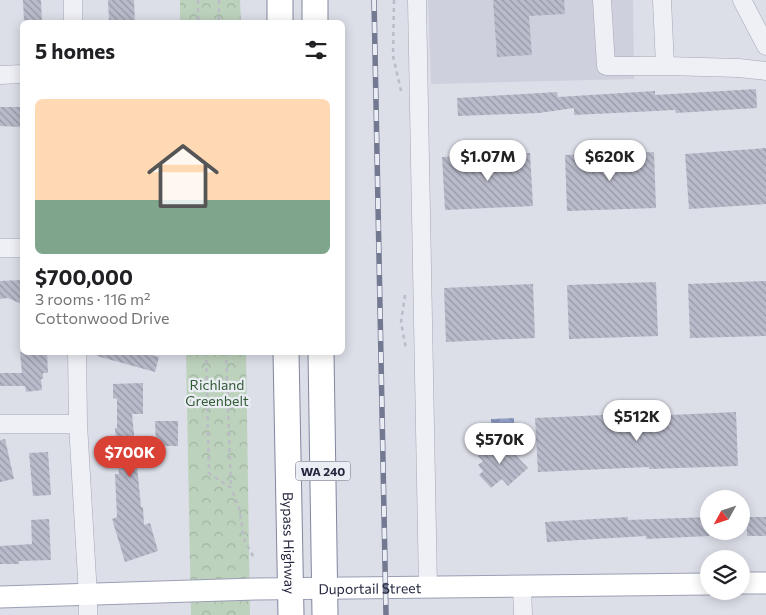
<!DOCTYPE html>
<meta charset="utf-8">
<style>
:root{--surface:#fff;--page:#f6f6f6;--text:#202124;--muted:#757577;--line:#e0e0e0;--accent:#d94135}
body{margin:0;font-family:Commissioner,sans-serif;background:var(--page);color:var(--text);height:100vh;display:flex;flex-direction:column;font-size:19px;white-space:nowrap}
*{box-sizing:border-box;margin:0}
p{font-size:16px;color:var(--muted)}
.icon{flex:none;width:28px;height:28px;fill:none;stroke:currentColor;stroke-width:2;stroke-linecap:round;stroke-linejoin:round}
.map{position:relative;flex:1;overflow:hidden}
.panel{position:absolute;left:20px;top:20px;width:325px;height:335px;display:flex;flex-direction:column;background:var(--surface);border-radius:8px;box-shadow:0 2px 12px #0003}
.panel>*{flex:none}
.needle{width:32px;rotate:230deg}
.controls{position:absolute;left:700px;top:490px;display:grid;gap:10px}
.controls a{display:grid;place-items:center;width:50px;height:50px;border-radius:50%;background:var(--surface);box-shadow:0 2px 12px #0003;font-size:25px}
.price{position:absolute;translate:-50% -42px;padding:0 11px;border-radius:18px;background:#fff;color:#222;font-size:16px;line-height:32px;filter:drop-shadow(0 1px 2px #0008)}
.price::after{content:'';position:absolute;left:50%;top:30px;width:15px;height:11px;margin-left:-8px;background:inherit;clip-path:polygon(0 0,100% 0,50% 100%)}
.price.active{background:var(--accent);color:#fff}
ul{padding:0;list-style:none}
li{display:grid;align-content:center;gap:10px;height:265px;padding:0 15px}
li+li{border-top:1px solid var(--line)}
li span{display:grid;place-items:center;height:155px;border-radius:8px;color:#555}
li>.icon{margin-inline-start:auto}
span .icon{width:90px;height:90px;fill:#fffc;stroke-width:1}
li b{font-size:21px}
h2{display:flex;justify-content:space-between;align-items:center;height:60px;padding:0 15px;font-size:21px}
.map>svg:first-child{display:block}
</style>
<div class="map">
<svg width="766" height="615" viewBox="0 0 766 615">
<defs>
<pattern id="park-crowns" width="20" height="18" patternUnits="userSpaceOnUse" patternTransform="scale(1.25)"><rect width="20" height="18" fill="#bdd2bc"/><path d="M2 6a3 3 0 1 1 6 0M12 15a3 3 0 1 1 6 0" fill="none" stroke="#a2b4a3"/></pattern>
<pattern id="water-waves" width="16" height="10" patternUnits="userSpaceOnUse" patternTransform="scale(1.25)"><rect width="16" height="10" fill="#93a2cb"/><path d="M0 5q4-4 8 0t8 0" fill="none" stroke="#7884a6"/></pattern>
<pattern id="building-back-hatch" width="6" height="6" patternUnits="userSpaceOnUse" patternTransform="scale(1.25)"><rect width="6" height="6" fill="#b9bbcb"/><path d="M-1 5l2 2M0 0l6 6M5-1l2 2" fill="none" stroke="#9698a6"/></pattern>
</defs>
<rect width="100%" height="100%" fill="#dcdee8"/>
<path fill="#ced0dd" d="M428 0H633L634 79 431 84Z"/>
<path fill="url(#park-crowns)" d="M180 0H240L241 22H180Z
M186 353H246L250 615H191Z"/>
<path fill="url(#water-waves)" d="M514 418V432L491 433V419Z"/>
<path fill="url(#building-back-hatch)" d="M23 0H41L42 22H24Z
M108 0H134L135 22H109Z
M493 0H564L565 14 529 16 532 55 497 57Z
M756 89 757 108 676 113 675 110 574 115V108L539 113 458 116 457 98 557 92 558 97 655 91V95Z
M0 107H22V127L0 126Z
M766 148V204L689 209 685 154Z
M654 152 656 208 567 211 565 155Z
M530 153 533 206 445 210 442 157Z
M22 280V304L8 298 0 299V281Z
M766 281V336L690 338 688 284Z
M656 282 658 336 569 339 567 285Z
M533 284 535 338 446 342 444 288Z
M20 352H47L48 373H43V379H41L42 390 26 392 25 386H0V373H22Z
M97 352H151V355L159 357 155 372 97 356Z
M143 383V414H132L141 507H143L144 525 150 523 158 551 125 562 112 519 117 517 115 474H119L115 428H117V399L113 398V384Z
M736 412 738 466 649 469V467L538 472 535 418 626 414V417Z
M155 421H178V446H156Z
M5 439 14 479 0 482V440Z
M502 441 528 468 508 486 502 479 491 488 479 475 483 471 478 465 483 461 478 456 490 445 494 449Z
M48 452 51 495 33 496 29 453Z
M628 517V520L709 517V536L646 539V536L547 542 545 522Z
M747 517H766V536H747Z
M49 519 51 560 19 561V564H0V546L32 544 31 520Z"/>
<g fill="none" stroke-linecap="round" stroke-linejoin="round">
<g stroke="#a5a7b5" stroke-width="19">
<path id="minor" d="M73 0V22
M417 0 428 588
M602 0 606 66H665
M662 0 665 66 739 68 766 71
M742 0 766 46
M0 75 22 74
M0 248H22
M77 352 78 424 88 596V615
M0 424H78
M522 586 523 615"/>
</g>
<g stroke="#9a9fb4" stroke-width="23">
<g id="major">
<path d="M741 583H766"/>
<path id="s1" d="M0 597 255 589 709 584"/>
</g>
</g>
<g stroke="#82879f" stroke-width="27">
<g id="highway">
<path d="M280 0V22"/>
<path d="M315 0V22"/>
<path id="s2" d="M286 352 291 615"/>
<path d="M321 352 325 615"/>
</g>
</g>
<path stroke="#babcc6" stroke-width="2.5" stroke-dasharray="4 4" stroke-linecap="butt" d="M198 0V22
M219 0V22
M394 0 393 56 402 95
M405 295 401 322 406 349
M206 352 209 473 231 488 239 507 244 539 254 558
M226 352 231 488"/>
<use href="#minor" stroke="#eff0f6" stroke-width="18"/>
<use href="#major" stroke="#fff" stroke-width="21"/>
<use href="#highway" stroke="#fff" stroke-width="25"/>
<g stroke="#747992" stroke-width="5.5">
<path id="rail" d="M374 0 386 615"/>
</g>
<use href="#rail" stroke="#ebedf5" stroke-width="4" stroke-dasharray="11" stroke-linecap="butt"/>
</g>
<g text-anchor="middle" dominant-baseline="central" stroke-width="4.5" stroke-linejoin="round" paint-order="stroke">
<rect fill="#ebedf5" stroke="#606376" stroke-width="1" x="295.5" y="461.5" width="55" height="19" rx="4"/>
<g font-size="12" font-weight="bold" fill="#25283f">
<text x="323" y="471">WA 240</text>
</g>
<g font-size="14" fill="#315c32" stroke="#ebedf5">
<text x="217" y="384">Richland<tspan x="217" dy="16">Greenbelt</tspan></text>
</g>
<g font-size="14" fill="#25283f" stroke="#ebedf5">
<text stroke="none"><textPath href="#s2" startOffset="191">Bypass Highway</textPath></text>
<text stroke="none"><textPath href="#s1" startOffset="370">Duportail Street</textPath></text>
</g>
</g>
</svg>
<div class="controls">
<a><svg class="needle" viewBox="-14 -14 28 28"><path d="M0-13l5 13h-10z" fill="#e53935"/><path d="M0 13l5-13h-10z" fill="#757577"/></svg></a>
<a><svg class="icon" aria-label="layers" viewBox="0 0 24 24"><path d="M12 4l9 5-9 5-9-5zM3 14l9 5 9-5"/></svg></a>
</div>
<b class="price" style="left:488px;top:182px">$1.07M</b>
<b class="price" style="left:610px;top:182px">$620K</b>
<b class="price" style="left:637px;top:442px">$512K</b>
<b class="price" style="left:500px;top:465px">$570K</b>
<b class="price active" style="left:130px;top:478px">$700K</b>
<section class="panel">
<h2>5 homes<svg class="icon" aria-label="filters" viewBox="0 0 24 24"><path d="M4 7h16M4 17h16"/><circle cx="9" cy="7" r="2"/><circle cx="15" cy="17" r="2"/></svg></h2>
<ul>
<li><span style="background:linear-gradient(#ffd9b3 65%,#7fa58c 0)"><svg class="icon" aria-label="home" viewBox="0 0 24 24"><path d="M3 11l9-7 9 7M6 9v11h12V9"/></svg></span><div><b>$700,000</b><p>3 rooms · 116 m²</p><p>Cottonwood Drive</p></div></li>
</ul>
</section>
</div>
